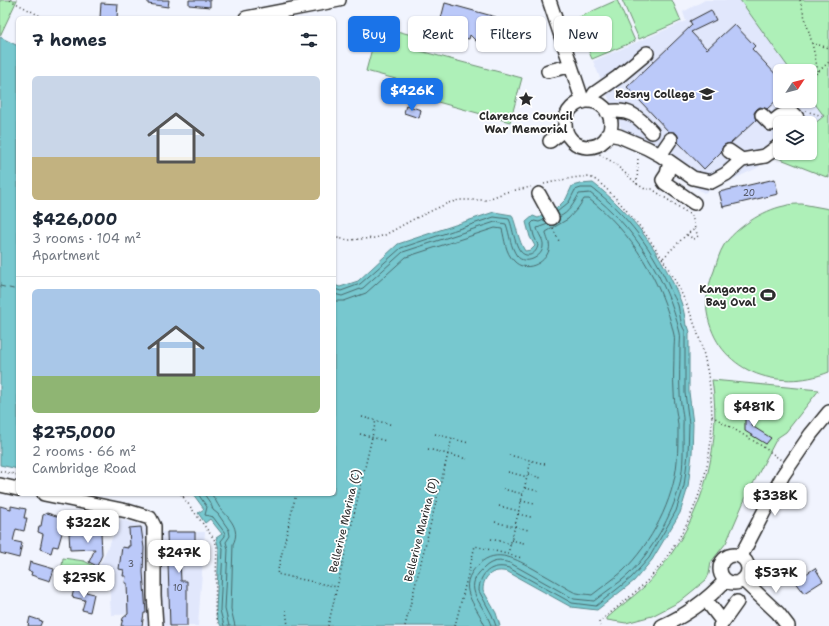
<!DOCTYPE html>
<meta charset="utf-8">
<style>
:root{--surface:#fff;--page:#f2f2f3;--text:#1f2937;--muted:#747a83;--line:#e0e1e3;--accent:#1a73e8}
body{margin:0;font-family:"Shantell Sans",sans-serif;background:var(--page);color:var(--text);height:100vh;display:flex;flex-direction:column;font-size:15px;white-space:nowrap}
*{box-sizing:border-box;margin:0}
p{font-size:13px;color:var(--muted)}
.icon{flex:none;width:22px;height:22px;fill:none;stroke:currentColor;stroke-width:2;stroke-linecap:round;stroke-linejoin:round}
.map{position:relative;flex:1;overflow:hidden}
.panel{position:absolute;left:16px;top:16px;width:320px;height:480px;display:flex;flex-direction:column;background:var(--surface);border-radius:6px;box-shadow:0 1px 3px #0004}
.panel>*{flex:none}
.top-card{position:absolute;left:348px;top:16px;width:380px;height:36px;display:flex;gap:8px}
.needle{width:26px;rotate:54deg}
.buttons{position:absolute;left:773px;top:64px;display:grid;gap:8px}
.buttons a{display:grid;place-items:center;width:44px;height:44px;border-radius:6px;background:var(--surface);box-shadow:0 1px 3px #0004;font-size:20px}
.price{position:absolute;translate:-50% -34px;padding:0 9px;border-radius:8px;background:#fff;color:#222;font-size:13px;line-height:26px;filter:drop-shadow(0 1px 2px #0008)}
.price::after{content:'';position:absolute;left:50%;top:24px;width:12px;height:9px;margin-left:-6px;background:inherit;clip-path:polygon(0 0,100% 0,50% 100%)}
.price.active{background:var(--accent);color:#fff}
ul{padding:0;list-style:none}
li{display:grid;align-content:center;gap:8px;height:212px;padding:0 16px}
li+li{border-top:1px solid var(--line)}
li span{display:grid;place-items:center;height:124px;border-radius:6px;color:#555}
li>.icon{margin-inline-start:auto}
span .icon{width:72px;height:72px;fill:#fffc;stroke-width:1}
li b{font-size:17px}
h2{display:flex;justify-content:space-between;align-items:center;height:48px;padding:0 16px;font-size:17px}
.pill{padding:0 14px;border-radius:6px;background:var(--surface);box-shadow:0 1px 3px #0004;font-size:14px;line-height:36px}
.pill.active{background:var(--accent);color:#fff}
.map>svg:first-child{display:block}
</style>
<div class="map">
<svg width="829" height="626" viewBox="0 0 829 626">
<rect width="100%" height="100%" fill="#f1f4fe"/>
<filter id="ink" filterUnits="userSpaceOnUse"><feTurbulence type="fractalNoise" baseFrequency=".025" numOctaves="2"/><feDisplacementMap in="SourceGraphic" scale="8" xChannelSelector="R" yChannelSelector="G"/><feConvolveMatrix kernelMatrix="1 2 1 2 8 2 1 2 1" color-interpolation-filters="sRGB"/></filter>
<g filter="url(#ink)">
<path fill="#e1e7fc" d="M705 0H740L791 71H780V101H810V97L824 116 810 127V123H780V150L757 168 704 193 628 144 593 61 686 21 683 12Z
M121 519 160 532H205L198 626H144L146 614 111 615 109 581 93 579Z"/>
<path fill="#aef0b8" stroke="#6c8e72" d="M0 0H17L0 36Z
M617 0 635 41 592 59 575 19Z
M622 0H672L681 21 639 39Z
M740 0H829V178L773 156 780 153H810V127L824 116 810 97V71H791Z
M378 26 423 38 420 51 522 78 510 122 416 96 418 85 366 71Z
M802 204 829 209V372C778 393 716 371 707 312 705 298 709 283 714 271 717 262 719 253 724 245 736 228 763 210 784 206 789 204 796 204 802 204Z
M712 380 819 390 786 432 777 438 745 499 726 543 711 562 709 574 706 580 679 602 652 616 626 623 607 620V618C619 607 632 598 644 587 697 533 724 455 712 380Z
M63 558 84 561 96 567 95 570 96 571 93 578 61 574Z"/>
<path fill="#77c8cf" stroke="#59898d" d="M0 37 18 46V469L0 465Z
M593 183C632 213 664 256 681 302 684 310 685 318 686 326H688L690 332 689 333V392L693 424 692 454 688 487 680 513 652 560 634 581 597 610 571 607 508 572C494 568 483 575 483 590L496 613 500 626H221L217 618 216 610 219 549 216 538 222 534 210 519 205 523 198 513 204 509 193 494H334V283L337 286 340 287 358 281 398 244 494 212 512 215C517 227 518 240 525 251L531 250 535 246 530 237 526 222 533 216 538 218 551 212 553 206 557 208 566 199 572 186 580 184Z"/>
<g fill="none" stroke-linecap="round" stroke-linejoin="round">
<path stroke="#496a6d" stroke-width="1" d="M334 289 341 291 360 284 401 248 494 217 509 219C514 229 515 258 530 255 535 253 537 250 538 245L534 236 531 224 534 221 539 222 544 220
M334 294 342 296 363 288 403 252 495 222 506 224C510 235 510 246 517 256 525 266 543 257 543 246 544 240 538 234 537 228L548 224
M334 301H344L366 293 406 257 495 228 502 229C505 240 505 252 514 261 525 273 545 264 549 250 551 243 546 238 546 232L568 219 578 208 584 199H589C631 231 663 283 674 335 675 339 674 345 674 350 674 364 673 378 674 392 674 403 677 414 678 425 678 437 678 450 677 461 674 500 651 544 623 571 614 579 602 587 592 595 587 594 581 594 577 593 572 592 567 588 563 586 554 580 544 575 534 569 517 560 497 547 479 564 454 588 476 603 485 626
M198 494 207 507 205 515 213 517 225 533V536L221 541 223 549 220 610 224 626
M204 494 211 504 213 510 218 514 229 530 230 536 226 542 228 549 225 609 229 626
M211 494C215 498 217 504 220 508 229 518 241 529 233 544L231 609 235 626
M491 626C486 605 459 589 484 568 492 560 500 560 510 563L574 599 594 601C605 592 618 584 628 575 652 551 672 516 680 484 684 465 683 445 683 426 684 415 680 404 680 393 679 378 680 363 680 348 680 343 681 337 680 333 667 279 635 227 590 193L579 194C574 203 569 213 559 217
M496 626 492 615 479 591C479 573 492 563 509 568L572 603 596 606 631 578 649 558 676 511 684 486 688 454 689 424 685 393V331C680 324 680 313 678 305 676 300 673 295 671 291 654 251 627 214 592 188H581L575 190 569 202 557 212"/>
<path stroke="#466264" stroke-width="1" stroke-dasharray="5 4" stroke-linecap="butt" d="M0 286 18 290
M205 494 210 495 213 494"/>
</g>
<path fill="#bbc9f9" stroke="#2b2b2b" d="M148 0H169L168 7 148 4Z
M189 0H210V7L189 5Z
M101 3 118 4 117 18H100Z
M445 3 496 17 492 35 493 36 498 45 481 41 477 42 470 35 469 39 459 37 458 39 437 34Z
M711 10 716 20 691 32 707 49 734 24 755 46 752 49 780 79V97L767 109 760 107 757 109 754 113 756 120 731 143 726 144 723 146 721 152 704 169 678 142V136L676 133 669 132 627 87 692 25 690 21Z
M406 105 421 110 419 118 404 113Z
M775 179 778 194 723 207 719 192Z
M745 406 752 410V426L771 438 766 444 745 431Z
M0 506 11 509V506L26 509 24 518H27L24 531 16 529 13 541 22 543 19 558 0 553Z
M47 513 66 519 58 547 53 546 51 553 40 549 43 534 38 532 39 526H41L43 515Z
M141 527 144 548 143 572 146 613H144L142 626H121L123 618 128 614 127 583H125L126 576H123L124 570 119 569 122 547 128 548V546H130L129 528Z
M101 532 102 555 97 566 89 562 95 549 70 550 69 533Z
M167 532H195V561L180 562 181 581H187V626H170Z
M30 562 54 569 50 581 31 575 32 572 28 571Z
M815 568 823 581 804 593 795 581Z
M74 589 94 594 90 612 82 610 85 600 72 597Z
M30 617 42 621 40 626H28Z"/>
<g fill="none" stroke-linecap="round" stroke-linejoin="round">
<g stroke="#2b2b2b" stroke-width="16">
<path id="minor" d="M549 0 583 102
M246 18 339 0
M548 71 570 66
M590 101 595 93 618 77 647 53
M565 124a23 23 0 1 1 46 0a23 23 0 1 1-46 0Z
M607 112C629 108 638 116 652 132
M762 115 771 124C780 115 794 104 799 123
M608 134 619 136 647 148 660 155 693 178 711 182 726 174 742 160 765 156 780 145
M550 141 561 132 566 130
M729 151 742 160
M660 155 671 139
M670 162 667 174 663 180 665 183 694 203
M539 194 552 218
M0 485 18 489
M44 494 127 511 150 518 154 526V595L156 626
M720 569a14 14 0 1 1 28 0a14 14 0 1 1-28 0Z
M741 556 783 475 811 434 829 412
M743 580 778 613 788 626
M706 600 723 622
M662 626C687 615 707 600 725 581
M720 626 737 602"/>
</g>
<path stroke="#2b2b2b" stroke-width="1.5" stroke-dasharray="1 3" stroke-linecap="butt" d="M10 0 44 18
M800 0 812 43 829 48
M812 43 818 71
M810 79 829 62
M806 111 829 118
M591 146 596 152 614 163 637 184 638 157
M544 184C555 182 581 174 592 178 603 183 623 206 631 216 689 284 727 380 706 470 696 513 674 554 643 585 629 598 614 610 599 622L600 626
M637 184 645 189H652L692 216 695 229 687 234 663 258
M553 229 559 241
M687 235 694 239 698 236 695 229
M334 236 337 238 349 240 375 238 385 235 412 220 448 203 459 200H486L506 192 531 187
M712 416 762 446 781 460
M362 417 393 425
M360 434 386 441
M435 434 469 443
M428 449 467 459
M509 455 545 464
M0 471 18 475
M508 472 527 477
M528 474 541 478
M525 488 538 491
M503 489 523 494
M181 494 214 539 217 546 215 610 219 626
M296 494 277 574 337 587
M183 497 188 494
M521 501 535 504
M499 506 519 511
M518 514 531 517
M495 522 515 527
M515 526 528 530
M491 539 511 544
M511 540 524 543
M508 554 531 461
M286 610 288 626
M328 626 376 420
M405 626 452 438
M455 626 475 546 522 558"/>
<use href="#minor" stroke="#fff" stroke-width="13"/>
</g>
</g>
<defs>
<g id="university-bare" transform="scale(1.2)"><path d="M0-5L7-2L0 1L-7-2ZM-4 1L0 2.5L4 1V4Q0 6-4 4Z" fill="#2b2b2b" stroke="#fff" stroke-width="2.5" paint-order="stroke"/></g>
<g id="sight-bare" transform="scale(1.2)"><path d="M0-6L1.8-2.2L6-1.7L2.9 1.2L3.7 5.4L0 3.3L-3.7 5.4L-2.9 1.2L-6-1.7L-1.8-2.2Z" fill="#2b2b2b" stroke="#fff" stroke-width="2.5" paint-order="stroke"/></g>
<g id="stadium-bare" transform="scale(1.2)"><path d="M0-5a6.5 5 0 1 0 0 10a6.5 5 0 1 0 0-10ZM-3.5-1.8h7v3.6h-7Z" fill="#2b2b2b" stroke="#fff" stroke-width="2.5" paint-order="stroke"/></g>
</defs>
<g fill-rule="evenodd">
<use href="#university-bare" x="707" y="94"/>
<use href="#sight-bare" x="526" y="99"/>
<use href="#stadium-bare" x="768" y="295"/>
</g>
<g text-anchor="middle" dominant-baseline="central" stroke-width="3.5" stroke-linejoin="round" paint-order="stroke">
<g font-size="9" fill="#4f525e">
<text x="749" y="193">20</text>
<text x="131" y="564">3</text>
<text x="178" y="588">10</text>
</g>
<g font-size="11" font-weight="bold" fill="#2b2b2b" stroke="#fff" text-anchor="end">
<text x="695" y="94">Rosny College</text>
<text x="526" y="116" text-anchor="middle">Clarence Council<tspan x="526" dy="13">War Memorial</tspan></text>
<text x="756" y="289">Kangaroo<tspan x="756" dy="13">Bay Oval</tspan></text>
</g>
<g font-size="11" fill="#2b2b2b" stroke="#fff">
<text transform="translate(345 521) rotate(-77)">Bellerive Marina (C)</text>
<text transform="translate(421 530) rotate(-76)">Bellerive Marina (D)</text>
</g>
</g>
</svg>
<div class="buttons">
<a><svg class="needle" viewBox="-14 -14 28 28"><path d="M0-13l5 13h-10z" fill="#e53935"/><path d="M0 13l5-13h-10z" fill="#747a83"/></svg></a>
<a><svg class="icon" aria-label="layers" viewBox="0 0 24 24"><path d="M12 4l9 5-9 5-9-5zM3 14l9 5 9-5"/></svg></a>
</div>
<b class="price active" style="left:412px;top:112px">$426K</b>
<b class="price" style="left:754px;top:428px">$481K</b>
<b class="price" style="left:775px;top:517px">$338K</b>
<b class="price" style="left:88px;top:544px">$322K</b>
<b class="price" style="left:179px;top:574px">$247K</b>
<b class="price" style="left:776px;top:594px">$537K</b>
<b class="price" style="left:84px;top:599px">$275K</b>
<div class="top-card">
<a class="pill active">Buy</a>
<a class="pill">Rent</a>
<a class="pill">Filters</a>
<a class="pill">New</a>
</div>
<section class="panel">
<h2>7 homes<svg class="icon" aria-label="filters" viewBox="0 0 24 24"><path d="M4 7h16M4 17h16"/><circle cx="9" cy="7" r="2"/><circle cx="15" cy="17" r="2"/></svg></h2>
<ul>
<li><span style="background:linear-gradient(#c9d6e8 65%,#c2b280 0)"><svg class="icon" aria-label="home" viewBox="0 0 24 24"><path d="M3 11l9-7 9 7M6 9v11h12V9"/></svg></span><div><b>$426,000</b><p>3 rooms · 104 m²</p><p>Apartment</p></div></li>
<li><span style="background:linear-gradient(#a9c7e8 70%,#8fb573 0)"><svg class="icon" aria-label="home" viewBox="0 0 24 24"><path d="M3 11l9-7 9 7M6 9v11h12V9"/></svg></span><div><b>$275,000</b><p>2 rooms · 66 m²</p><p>Cambridge Road</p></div></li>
</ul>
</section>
</div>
